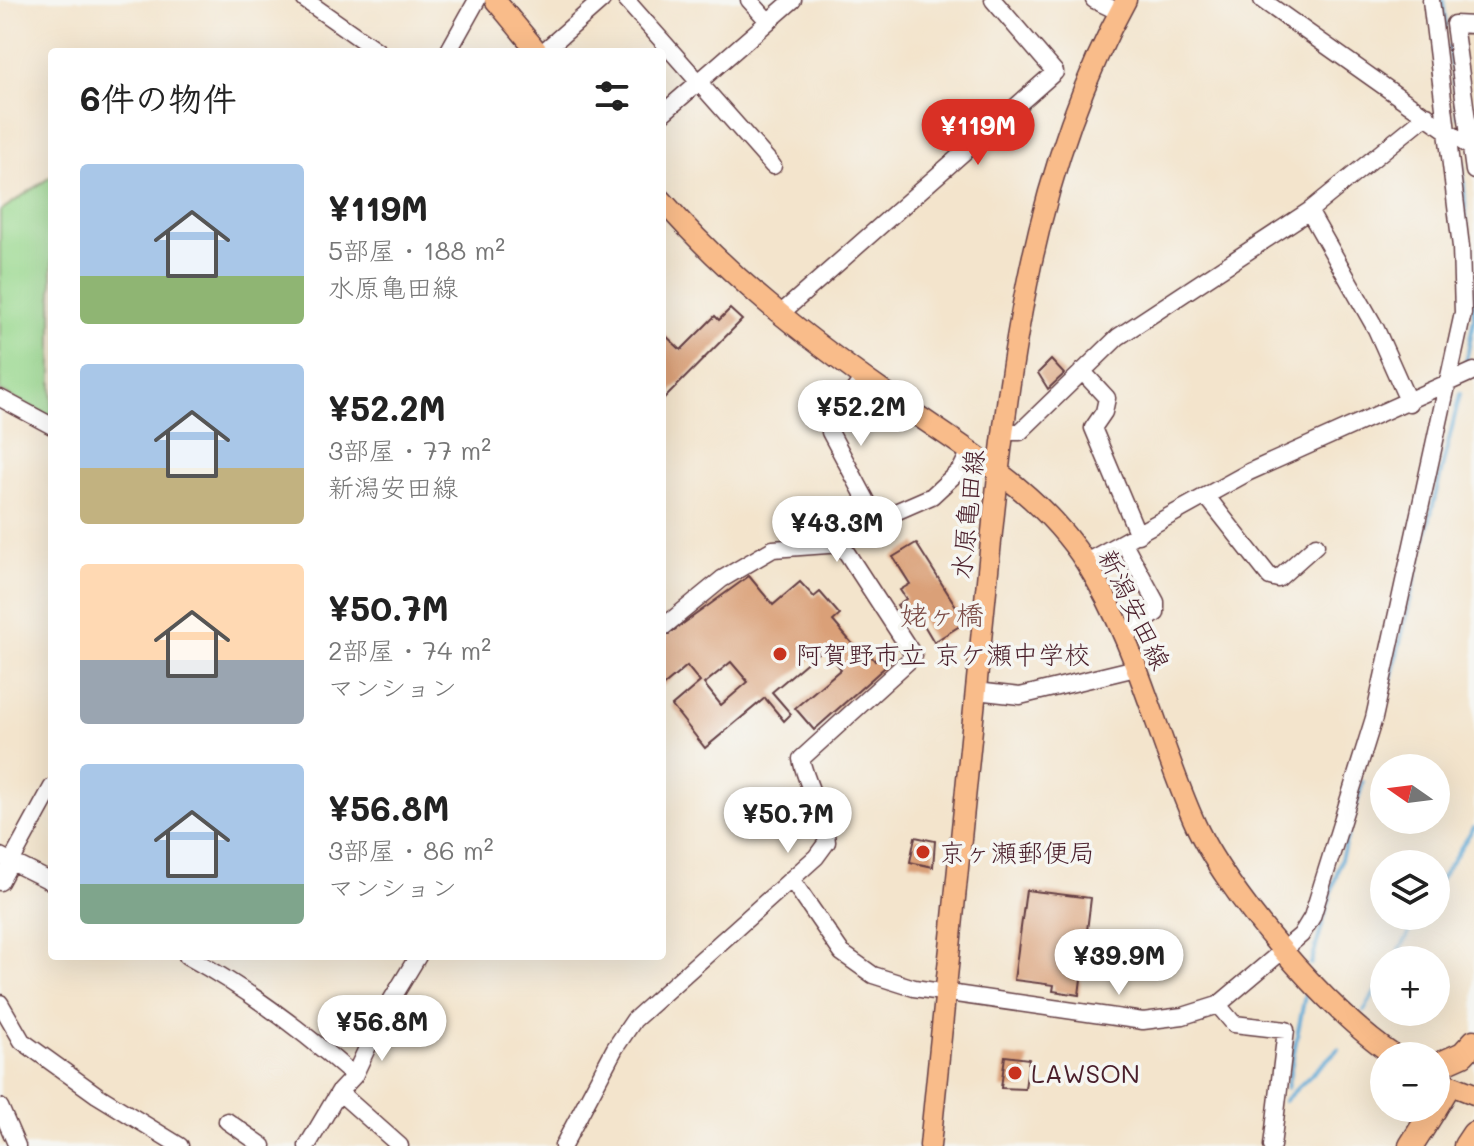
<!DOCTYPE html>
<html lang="ja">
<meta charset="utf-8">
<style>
:root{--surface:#fff;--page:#f6f6f6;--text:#222;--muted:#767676;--accent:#d93025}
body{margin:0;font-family:Mali,"Klee One",sans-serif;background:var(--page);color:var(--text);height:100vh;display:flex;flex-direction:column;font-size:30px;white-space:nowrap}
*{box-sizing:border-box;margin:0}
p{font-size:26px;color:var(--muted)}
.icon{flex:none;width:44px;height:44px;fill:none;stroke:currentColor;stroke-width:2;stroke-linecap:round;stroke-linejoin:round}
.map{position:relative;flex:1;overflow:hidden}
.sheet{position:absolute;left:48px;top:48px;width:618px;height:912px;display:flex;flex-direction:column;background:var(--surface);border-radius:8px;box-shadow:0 8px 32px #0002}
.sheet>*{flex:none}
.needle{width:52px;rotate:284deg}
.tools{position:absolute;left:1370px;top:754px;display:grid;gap:16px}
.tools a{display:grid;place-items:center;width:80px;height:80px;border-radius:50%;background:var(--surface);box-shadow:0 8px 32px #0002;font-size:40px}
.price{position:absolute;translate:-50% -68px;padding:0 18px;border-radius:28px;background:#fff;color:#222;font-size:26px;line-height:52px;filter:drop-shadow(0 2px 4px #0008)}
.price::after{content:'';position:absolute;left:50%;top:48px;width:24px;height:18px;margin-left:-12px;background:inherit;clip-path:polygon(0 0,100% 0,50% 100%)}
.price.selected{background:var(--accent);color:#fff}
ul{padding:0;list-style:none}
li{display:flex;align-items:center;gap:24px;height:200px;padding:0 32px}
li span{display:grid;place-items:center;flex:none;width:224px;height:160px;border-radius:8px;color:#555}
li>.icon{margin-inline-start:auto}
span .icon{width:96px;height:96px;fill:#fffc;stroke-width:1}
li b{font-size:34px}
h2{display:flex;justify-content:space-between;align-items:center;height:96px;padding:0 32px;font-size:34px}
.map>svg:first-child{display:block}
</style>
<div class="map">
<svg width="1474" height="1146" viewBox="0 0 1474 1146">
<rect width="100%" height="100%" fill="#f6f6f2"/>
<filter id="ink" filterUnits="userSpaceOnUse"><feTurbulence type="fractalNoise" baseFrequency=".0125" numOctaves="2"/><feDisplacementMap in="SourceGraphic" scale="16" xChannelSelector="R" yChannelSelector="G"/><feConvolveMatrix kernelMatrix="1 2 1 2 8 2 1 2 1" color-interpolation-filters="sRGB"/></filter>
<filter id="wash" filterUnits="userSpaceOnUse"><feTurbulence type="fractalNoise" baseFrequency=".006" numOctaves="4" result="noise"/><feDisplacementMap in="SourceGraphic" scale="32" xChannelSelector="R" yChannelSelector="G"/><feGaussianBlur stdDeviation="1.8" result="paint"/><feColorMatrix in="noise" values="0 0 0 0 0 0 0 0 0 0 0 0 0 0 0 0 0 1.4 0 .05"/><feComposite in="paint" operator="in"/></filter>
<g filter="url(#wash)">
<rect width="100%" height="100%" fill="#f3e4cc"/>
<path fill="#99d88e" stroke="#727c5c" stroke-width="2" d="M52 176V418L0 391V211Z"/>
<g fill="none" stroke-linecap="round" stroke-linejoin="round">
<path stroke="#5ba7d4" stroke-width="4" d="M1443 0 1446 27
M1449 47 1458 116
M1462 161 1468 242
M1469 251 1474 316
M1465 367 1474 319
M1383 712 1460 394
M1436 886 1474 827
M1394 960 1419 916
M1311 964 1363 782
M1364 1011 1384 977
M1287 1088 1306 990
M1284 1101 1338 1049"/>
</g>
<g id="blocks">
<path fill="#daa078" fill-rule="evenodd" d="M730 309 742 320 662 401V332L681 350 715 316 719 320Z
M1051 360 1064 374 1048 389 1038 373Z
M916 543 966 622 934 642 918 615 908 621 897 605 906 599 900 590 910 584 893 557Z
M749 576 773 605 800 582 814 597 820 592 840 615 833 621 861 654 866 650 875 661 885 652 893 660 814 730 795 708 841 669 824 648 772 692 791 714 784 721 765 698 705 748 672 706 700 682 687 666 662 687V639ZM731 662 748 682 721 705 704 684Z
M915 837 935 841 933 867 910 862Z
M1026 890 1091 898 1079 995 1053 991 1054 985 1014 980Z
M1005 1056 1029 1059 1025 1089 1001 1088Z"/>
</g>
</g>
<g filter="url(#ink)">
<use href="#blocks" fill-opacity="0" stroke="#633d43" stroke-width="2"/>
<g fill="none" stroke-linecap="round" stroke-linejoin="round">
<g stroke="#633d43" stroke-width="19">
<path id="minor" d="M305 0 379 52
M626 0 773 166
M749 0 768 21
M1094 0 1119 12
M1262 0 1474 150
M1474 25 1454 24 1474 171
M448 52 477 0
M543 52 602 0
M662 114 793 0
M1309 211 1376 329 1409 403
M779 315 1055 72 993 0
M1082 371 1107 398 1104 412 1093 428 1138 535
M863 378 832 420 830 432 877 520
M0 398 52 426
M1002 432H1020L1118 337 1309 211 1427 115
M1207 497 1270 577 1278 579 1316 545
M1086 562 1249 472 1474 371
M662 628 722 579 773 549 841 544 877 520 932 496 961 469 969 453
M1123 637 1156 613V602L1124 543
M976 691 1020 696 1136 668
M0 856 52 882
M791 879 842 953 873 975 914 988 1143 1021 1183 1016 1218 1005 1301 935 1312 917 1374 718 1463 313 1461 247 1431 0
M0 882 52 787
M187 956C249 990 301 1029 354 1076
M0 1003 22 1041 97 1095 180 1146
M1218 1005 1234 1024 1286 1030 1272 1146
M339 1092 400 1146
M0 1107 17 1146
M227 1121 263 1146
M307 1146 339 1092 354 1076 383 1014 418 956
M563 1146 615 1048 634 1020 816 857 827 842C824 812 807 788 801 759L914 656 841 544"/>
</g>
<g stroke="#633d43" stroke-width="23">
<path id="major" d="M495 0 538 52
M662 200C728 276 803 335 885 393 956 444 1038 487 1086 563 1136 641 1156 735 1193 819 1224 891 1329 1013 1395 1056
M1436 1079 1474 1094
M930 1146C947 974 964 802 982 630 1004 416 1020 192 1126 0"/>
</g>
<g stroke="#633d43" stroke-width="27">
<path id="highway" d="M1436 1066 1463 1054 1474 1042
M1436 1106 1448 1086
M1411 1146 1435 1108
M1466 1146 1474 1134"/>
</g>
<use href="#minor" stroke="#fff" stroke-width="16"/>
<use href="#major" stroke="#f9bc8a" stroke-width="20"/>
<use href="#highway" stroke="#f9bc8a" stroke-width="24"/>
</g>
</g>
<g fill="#c8321e" stroke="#f6f6f2" stroke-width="3">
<circle cx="780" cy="654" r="8"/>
<circle cx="923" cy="852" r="8"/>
<circle cx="1015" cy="1073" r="8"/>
</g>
<g text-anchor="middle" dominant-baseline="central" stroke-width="7" stroke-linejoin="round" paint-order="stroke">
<g font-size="26" fill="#4a1f2b" stroke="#f6f6f2">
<text transform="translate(967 514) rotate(-84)">水原亀田線</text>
<text transform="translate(1135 609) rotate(64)">新潟安田線</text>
</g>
<g font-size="26" fill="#4a1f2b" stroke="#f6f6f2" text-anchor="start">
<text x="796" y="654">阿賀野市立 京ケ瀬中学校</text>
<text x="939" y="852">京ヶ瀬郵便局</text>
<text x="1031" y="1073">LAWSON</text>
</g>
<g font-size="28" fill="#7c4c46" stroke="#f6f6f2">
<text x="942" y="614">姥ヶ橋</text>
</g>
</g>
</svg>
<div class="tools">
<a><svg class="needle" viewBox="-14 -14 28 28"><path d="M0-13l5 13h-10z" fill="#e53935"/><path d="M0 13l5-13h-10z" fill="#767676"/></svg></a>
<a><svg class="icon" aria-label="layers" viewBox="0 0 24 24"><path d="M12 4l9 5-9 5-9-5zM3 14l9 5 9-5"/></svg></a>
<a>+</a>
<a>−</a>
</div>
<b class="price selected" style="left:978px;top:167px">¥119M</b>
<b class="price" style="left:861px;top:448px">¥52.2M</b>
<b class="price" style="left:837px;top:564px">¥43.3M</b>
<b class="price" style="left:788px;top:855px">¥50.7M</b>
<b class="price" style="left:1119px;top:997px">¥39.9M</b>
<b class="price" style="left:382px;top:1063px">¥56.8M</b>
<section class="sheet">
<h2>6件の物件<svg class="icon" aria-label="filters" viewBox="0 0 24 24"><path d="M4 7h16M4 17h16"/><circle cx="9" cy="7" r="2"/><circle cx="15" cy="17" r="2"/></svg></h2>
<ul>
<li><span style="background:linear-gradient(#a9c7e8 70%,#8fb573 0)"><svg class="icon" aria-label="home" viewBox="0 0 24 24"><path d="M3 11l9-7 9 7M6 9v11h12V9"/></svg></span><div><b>¥119M</b><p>5部屋 · 188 m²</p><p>水原亀田線</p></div></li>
<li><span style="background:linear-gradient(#a9c7e8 65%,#c2b280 0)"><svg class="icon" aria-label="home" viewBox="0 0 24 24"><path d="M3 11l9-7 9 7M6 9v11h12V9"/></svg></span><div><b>¥52.2M</b><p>3部屋 · 77 m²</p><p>新潟安田線</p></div></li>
<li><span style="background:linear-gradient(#ffd9b3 60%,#9aa5b1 0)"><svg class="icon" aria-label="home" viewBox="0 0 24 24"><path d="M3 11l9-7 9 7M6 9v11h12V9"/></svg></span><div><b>¥50.7M</b><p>2部屋 · 74 m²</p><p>マンション</p></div></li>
<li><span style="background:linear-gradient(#a9c7e8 75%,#7fa58c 0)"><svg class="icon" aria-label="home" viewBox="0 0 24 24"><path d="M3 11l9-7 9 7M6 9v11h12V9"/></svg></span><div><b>¥56.8M</b><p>3部屋 · 86 m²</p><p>マンション</p></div></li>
</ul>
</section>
</div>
